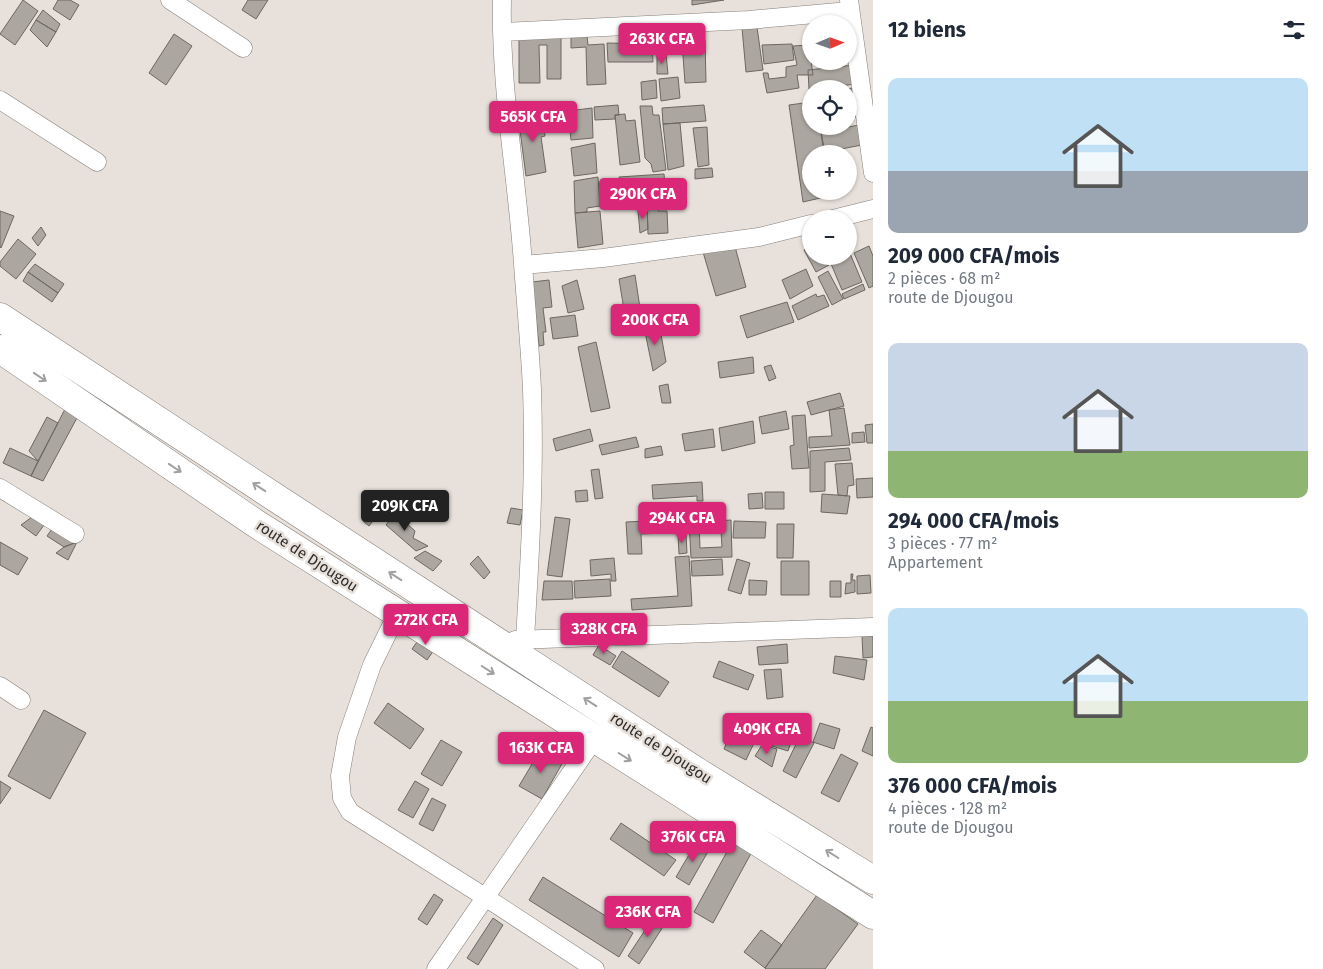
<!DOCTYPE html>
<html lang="fr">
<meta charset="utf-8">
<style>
:root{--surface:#fff;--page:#f2f2f3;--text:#1f2937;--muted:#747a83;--accent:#db2777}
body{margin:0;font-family:"Fira Sans",sans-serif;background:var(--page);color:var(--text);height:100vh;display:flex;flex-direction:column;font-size:19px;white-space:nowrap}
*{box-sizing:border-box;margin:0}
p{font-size:16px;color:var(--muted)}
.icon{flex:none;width:28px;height:28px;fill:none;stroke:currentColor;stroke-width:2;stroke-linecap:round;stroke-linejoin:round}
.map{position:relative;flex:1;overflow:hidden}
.drawer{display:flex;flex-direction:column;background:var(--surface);width:450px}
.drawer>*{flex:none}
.needle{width:32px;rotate:88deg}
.tools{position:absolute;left:802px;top:15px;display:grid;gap:10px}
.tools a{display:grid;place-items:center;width:55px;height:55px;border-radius:50%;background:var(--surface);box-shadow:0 1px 4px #0004;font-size:25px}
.price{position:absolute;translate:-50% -42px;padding:0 11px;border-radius:5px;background:var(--accent);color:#fff;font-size:16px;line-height:32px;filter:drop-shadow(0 1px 2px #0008)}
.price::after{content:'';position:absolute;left:50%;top:30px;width:15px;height:11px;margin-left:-8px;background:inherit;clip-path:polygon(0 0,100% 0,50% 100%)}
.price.current{background:#222;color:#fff}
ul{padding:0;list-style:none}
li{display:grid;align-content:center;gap:10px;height:265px;padding:0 15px}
li span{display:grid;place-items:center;height:155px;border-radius:10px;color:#555}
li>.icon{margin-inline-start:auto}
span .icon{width:90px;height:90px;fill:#fffc;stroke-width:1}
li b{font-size:21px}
h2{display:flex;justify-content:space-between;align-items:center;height:60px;padding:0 15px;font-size:21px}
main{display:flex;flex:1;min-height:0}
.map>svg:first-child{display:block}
</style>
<main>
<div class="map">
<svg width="873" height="969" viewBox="0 0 873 969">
<rect width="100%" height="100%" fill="#e8e1db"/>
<path fill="#aba69f" stroke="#6c6761" d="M23 0 38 11 15 45 0 34Z
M58 0H70L79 5 70 20 53 9Z
M248 0H268L256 19 242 10Z
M692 0H724L692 5Z
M43 10 60 24 56 32 36 20Z
M36 20 56 32 47 47 30 30Z
M757 27 763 70 746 72 742 28Z
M174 34 192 46 166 85 149 73Z
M571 36H587L588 45 604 44 606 84 587 85 586 47 571 48Z
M519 37H561V79H547V45H539L540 83H519Z
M705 40 706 82 685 83 682 42Z
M664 42H676L677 52H665Z
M607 43 652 44 653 62H608Z
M792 44 794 60 764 64 762 45Z
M809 45 813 75H797L799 88 767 93 763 73H768L769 79 786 77V67L797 65 793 46Z
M666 54 668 74H657V56Z
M854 65 857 84 809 89 808 70Z
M678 77 680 98 661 101 659 79Z
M656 80 657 98 642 100 641 82Z
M852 88 856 117 849 119V89H847Z
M811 102V126H820L824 154H811V191H829V196L803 202 789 105Z
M618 105 619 115H615V119L595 120 594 107Z
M704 105 706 121 663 124 662 108Z
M640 106H652L653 115H659L666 170 653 172 651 164 645 158Z
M592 108 593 138 571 140 568 111Z
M542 113 545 136 541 137 546 172 526 176 518 115Z
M625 114 626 121 635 120 640 162 620 165 615 115Z
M680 123 684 166 668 170 663 124Z
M859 125 862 145 825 152 821 132Z
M707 127 709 165 698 167 693 128Z
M595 143 597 173 574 176 571 148Z
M712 168 713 177 695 179V169Z
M664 174 666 195 621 200 619 177Z
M598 177 600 206 587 208V212L575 213 574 181Z
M658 205V211H667L668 233 648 234 647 206Z
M647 206 648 229 640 233 638 211Z
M0 211 14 216 1 248 0 247Z
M600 211 603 244 578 248 575 213Z
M41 227 46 235 38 246 32 238Z
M18 239 36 254 16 279 0 266V262Z
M734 243 746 287 716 296 703 252Z
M811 246V256H824L829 265 816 272 804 250Z
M869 246 873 256V286L869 288 854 253Z
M849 251 862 282 842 290 829 259 836 256H849Z
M35 264 64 284 58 293 28 272Z
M806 269 813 286 790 299 782 280Z
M828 271 843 299 832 305 818 277Z
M28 272 58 293 52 302 23 281Z
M635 275 640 308 624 310 619 279Z
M549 280 552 307 543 308 546 332H543L544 345 539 346 532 282Z
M577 280 584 309 568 313 562 286Z
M863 284 865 290 844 299 842 294Z
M816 294 817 297 824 295 829 306 798 320 792 306Z
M787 302 794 322 747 338 740 316Z
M641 311 642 324 625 327 624 316Z
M575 315 578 336 553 339 550 318Z
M659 324 666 362 653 371 644 327Z
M596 342 610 408 591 412 578 347Z
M753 357 754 373 720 378 718 362Z
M771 365 776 378 769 381 764 367Z
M668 384 671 403H662L659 386Z
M840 393 844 406 811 415 807 402Z
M844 408 850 445 809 448V437L832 436 829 410Z
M65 409 78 416 43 481 31 476Z
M786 411 789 429 762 434 759 417Z
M805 415 809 468 792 469 790 446 794 445 792 416Z
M47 417 58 423 38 461 29 451Z
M753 421 755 443 722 451 719 428Z
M873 424V443H867L865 425Z
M590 429 593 441 556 451 553 439Z
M713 429 715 447 685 451 682 434Z
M864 432 865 442 852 443V433Z
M636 437 639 447 602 455 599 445Z
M661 446 663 455 645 458V449Z
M10 448 38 461 31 476 3 463Z
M849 448 851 460 825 462V491L810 492V451Z
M852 463 854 485 848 486 847 496 838 495 835 464Z
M599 469 603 498 595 499 591 470Z
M873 478V497L857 498 856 479Z
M702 482 703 501H697V496L653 499 652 485Z
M587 490 588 501 576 502 575 491Z
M765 492H784V509H765Z
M762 493 763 508 749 509 748 494Z
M822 494 850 496 847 514 821 512Z
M372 508 379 513 369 526 363 521Z
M511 508 523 510 520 525 507 523Z
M395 513 415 531 413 538 428 546 416 551 386 525Z
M32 517 44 525 36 536 21 525Z
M555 517 570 519 562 577 547 575Z
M686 519 687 532 641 534 642 554H628L626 522Z
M731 520 732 557 691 558 689 521H699L700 548 722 547 721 531 703 532 702 522Z
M734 521 766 522 765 538H733Z
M777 524H794L793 558H777Z
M54 526 77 542 64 547 47 536Z
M686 534 687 553 679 554 678 535Z
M0 542 28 558 18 575 0 565Z
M77 542 68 560 56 553 64 547Z
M425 551 442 561 433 571 414 558Z
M478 556 490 572 484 579 470 564Z
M689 556 692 606 632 610 631 599 678 596 675 557Z
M614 558 616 581H611V574L591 576 590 560Z
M722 559 723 575 692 576 691 561Z
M737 559 750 563 741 594 728 590Z
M781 561H809V595H781Z
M851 574H853L852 580H855V592L845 594 846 583H851Z
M870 575 871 593 857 594V576Z
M610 579 611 596 575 598 574 581Z
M749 580 767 581 766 595H749Z
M544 581H572L573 599 542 600Z
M830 581H841V597H830Z
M424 632 439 643 427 660 412 649Z
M862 636H873V657L863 658Z
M787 644 788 663 759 665 757 647Z
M599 645 616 656 610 665 593 655Z
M622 651 669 682 659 697 612 667Z
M835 656 867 660 864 680 833 673Z
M719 661 754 675 748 690 713 677Z
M781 669 783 697 767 699 764 670Z
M388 703 424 729 410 749 374 723Z
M44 710 86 733 50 799 8 776Z
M820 723 840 729 834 749 813 742Z
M871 727 873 728V756L862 751Z
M777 731 793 736 788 751 772 746Z
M731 732 754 743 746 760 724 749Z
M800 736 814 743 796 778 783 771Z
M441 740 462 752 442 786 421 774Z
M762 745 777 749 772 767 755 756Z
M541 749 563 762 542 799 519 786Z
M841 754 858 763 839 802 821 793Z
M0 781 11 788 0 804Z
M415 781 429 789 413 818 398 810Z
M432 798 446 805 433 831 419 824Z
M621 823 676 860 664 876 610 839Z
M735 837 754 848 713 923 694 912Z
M697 841 710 848 689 885 676 877Z
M543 877 633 933 619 957 529 900Z
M434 894 443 900 427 925 418 919Z
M817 895 858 924 825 969H766L765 968Z
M657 912 668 919 639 964 628 956Z
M493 918 503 925 478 965 467 958Z
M761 930 782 945 765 968 744 952Z"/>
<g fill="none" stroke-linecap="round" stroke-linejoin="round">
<g stroke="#857f7a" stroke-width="19">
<path id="minor" d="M170 0 243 48
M502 0C500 88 517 176 523 264 526 306 530 348 532 389 535 473 530 556 525 639
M849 0 873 173
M502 32 749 20 849 11
M0 100 97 162
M833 219 873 209
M523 265 603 258 759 237 811 224
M0 488 75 534
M397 614 372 665 347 737 340 776 342 798 350 812 485 897 595 969
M515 640 873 627
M0 686 21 700
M436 969 595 738"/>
</g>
<g stroke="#857f7a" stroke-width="29">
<path id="trunk" d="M0 317 273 496 696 771 873 880
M0 349 255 523 873 915"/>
</g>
<use href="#minor" stroke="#fff" stroke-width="18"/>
<use href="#trunk" stroke="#fff" stroke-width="28"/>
</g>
<defs><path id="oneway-shaft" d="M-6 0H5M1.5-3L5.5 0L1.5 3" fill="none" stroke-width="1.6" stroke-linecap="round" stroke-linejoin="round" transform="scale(1.25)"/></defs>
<g stroke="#a1a09f">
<use href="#oneway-shaft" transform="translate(40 377) rotate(34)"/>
<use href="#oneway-shaft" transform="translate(175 468) rotate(34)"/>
<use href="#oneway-shaft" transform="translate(259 487) rotate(-147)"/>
<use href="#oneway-shaft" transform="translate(395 576) rotate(-147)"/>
<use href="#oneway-shaft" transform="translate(488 670) rotate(32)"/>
<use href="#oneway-shaft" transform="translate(590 702) rotate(-147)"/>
<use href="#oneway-shaft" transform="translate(625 757) rotate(32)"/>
<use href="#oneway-shaft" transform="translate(832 854) rotate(-148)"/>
</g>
<g text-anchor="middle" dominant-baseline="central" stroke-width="5" stroke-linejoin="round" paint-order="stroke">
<g font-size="15" fill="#2f2d2a" stroke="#e8e1db">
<text transform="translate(307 556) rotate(33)">route de Djougou</text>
<text transform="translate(661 748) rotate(33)">route de Djougou</text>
</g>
</g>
</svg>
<div class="tools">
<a><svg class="needle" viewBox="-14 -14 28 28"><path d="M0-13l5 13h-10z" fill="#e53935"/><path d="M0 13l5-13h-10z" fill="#747a83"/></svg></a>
<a><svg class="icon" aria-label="locate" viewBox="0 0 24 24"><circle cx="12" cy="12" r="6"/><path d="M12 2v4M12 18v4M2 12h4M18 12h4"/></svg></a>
<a>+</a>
<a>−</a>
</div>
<b class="price" style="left:662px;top:65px">263K CFA</b>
<b class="price" style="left:533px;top:143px">565K CFA</b>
<b class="price" style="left:643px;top:220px">290K CFA</b>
<b class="price" style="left:655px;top:346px">200K CFA</b>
<b class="price current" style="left:405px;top:532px">209K CFA</b>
<b class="price" style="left:682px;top:544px">294K CFA</b>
<b class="price" style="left:426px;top:646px">272K CFA</b>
<b class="price" style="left:604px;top:655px">328K CFA</b>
<b class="price" style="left:767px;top:755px">409K CFA</b>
<b class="price" style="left:541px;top:774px">163K CFA</b>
<b class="price" style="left:693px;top:863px">376K CFA</b>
<b class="price" style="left:648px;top:938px">236K CFA</b>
</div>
<section class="drawer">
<h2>12 biens<svg class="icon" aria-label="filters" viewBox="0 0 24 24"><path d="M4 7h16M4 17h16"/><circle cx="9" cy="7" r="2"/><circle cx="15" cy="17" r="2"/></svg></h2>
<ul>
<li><span style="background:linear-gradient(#bfe0f5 60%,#9aa5b1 0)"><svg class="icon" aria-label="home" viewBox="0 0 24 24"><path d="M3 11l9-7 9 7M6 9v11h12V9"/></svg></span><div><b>209 000 CFA/mois</b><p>2 pièces · 68 m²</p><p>route de Djougou</p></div></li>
<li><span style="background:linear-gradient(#c9d6e8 70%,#8fb573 0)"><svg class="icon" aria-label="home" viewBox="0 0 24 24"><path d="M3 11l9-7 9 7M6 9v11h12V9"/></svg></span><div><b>294 000 CFA/mois</b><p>3 pièces · 77 m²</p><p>Appartement</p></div></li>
<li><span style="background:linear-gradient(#bfe0f5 60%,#8fb573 0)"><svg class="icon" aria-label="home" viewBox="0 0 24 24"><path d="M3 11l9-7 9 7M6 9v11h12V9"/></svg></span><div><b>376 000 CFA/mois</b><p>4 pièces · 128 m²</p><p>route de Djougou</p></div></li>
</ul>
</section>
</main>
